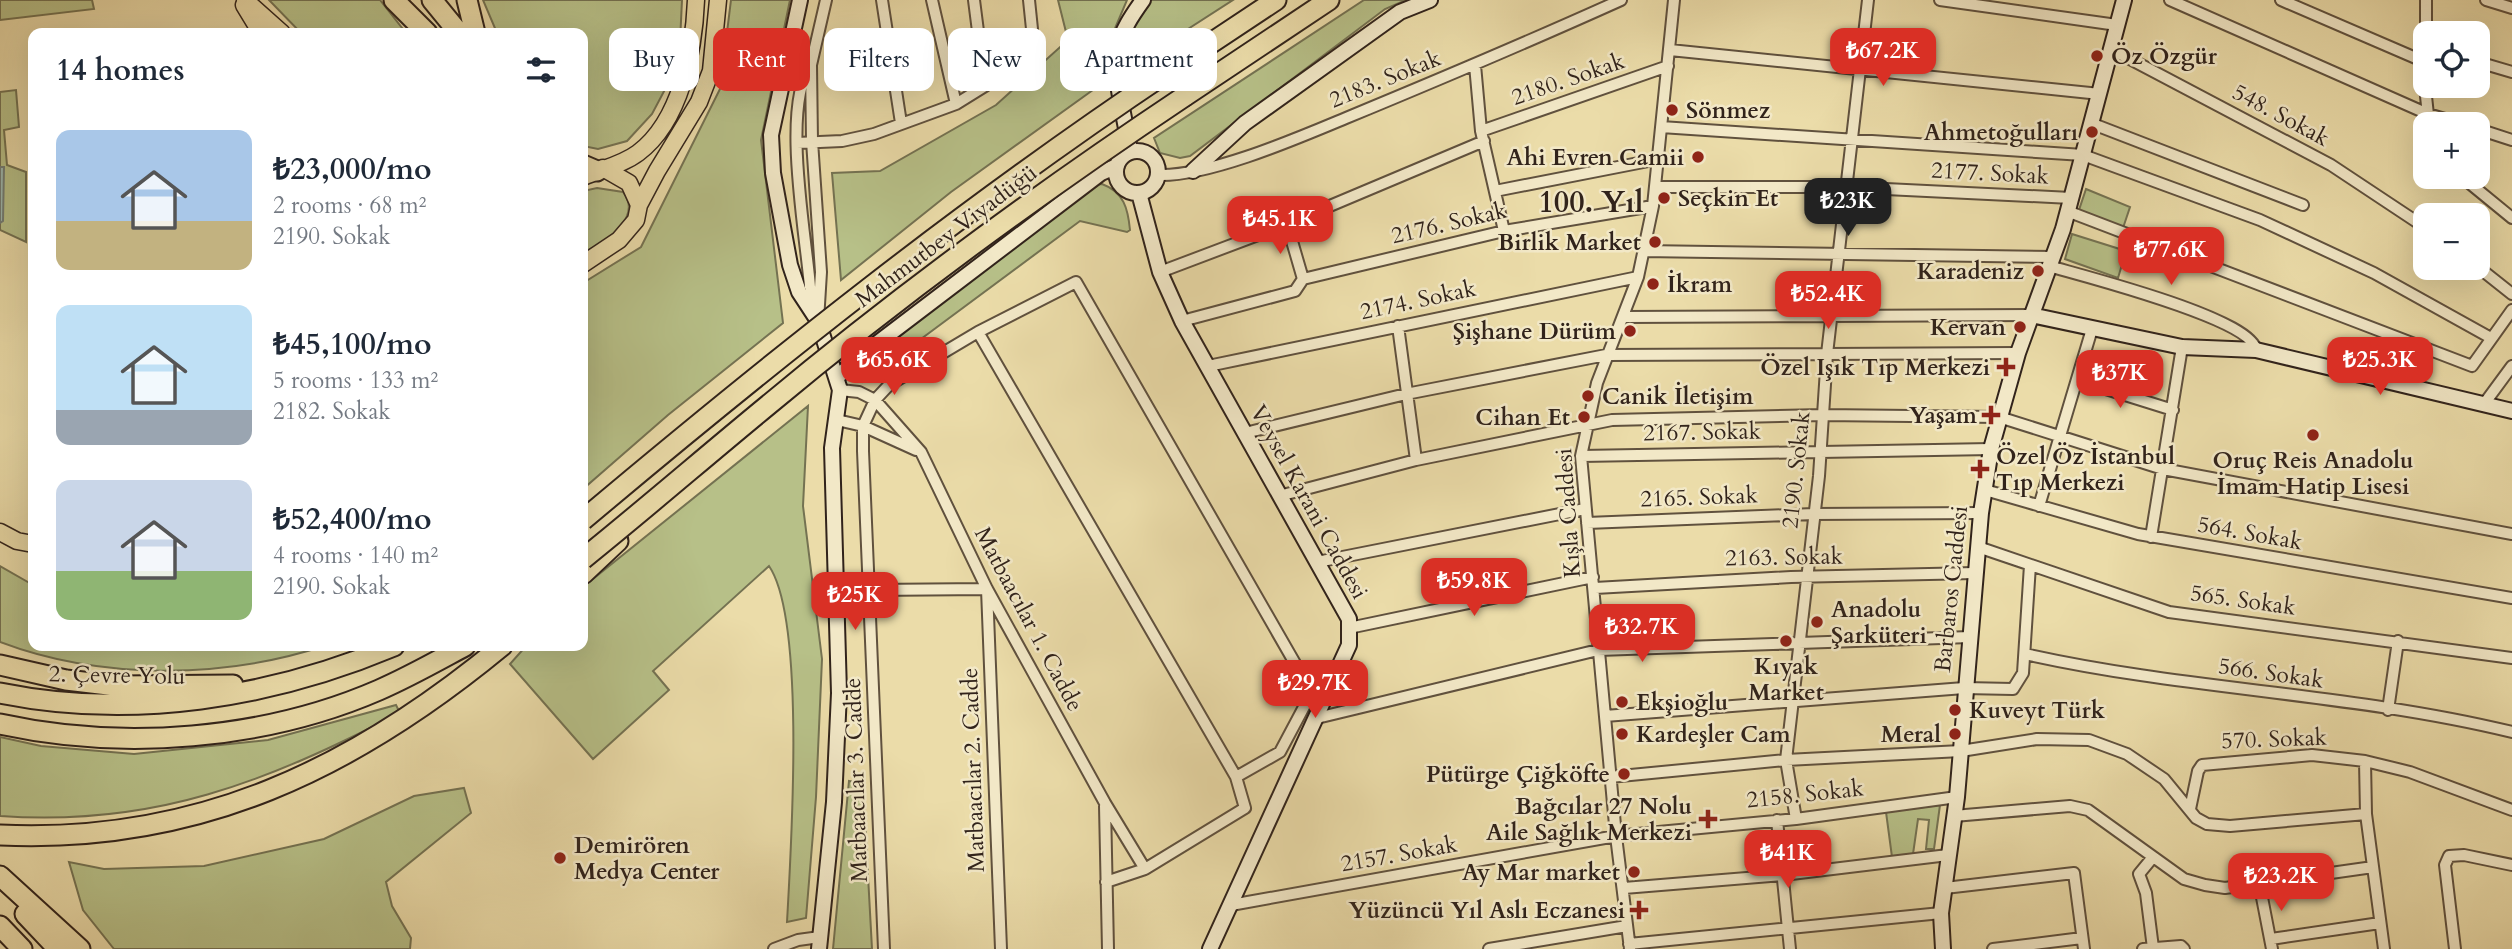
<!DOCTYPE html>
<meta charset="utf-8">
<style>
:root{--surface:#fff;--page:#f2f2f3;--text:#1f2937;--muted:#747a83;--accent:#d93025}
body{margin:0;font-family:Cardo,serif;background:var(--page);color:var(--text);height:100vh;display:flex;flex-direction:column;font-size:26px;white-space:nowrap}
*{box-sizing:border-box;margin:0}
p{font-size:23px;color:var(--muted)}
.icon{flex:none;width:38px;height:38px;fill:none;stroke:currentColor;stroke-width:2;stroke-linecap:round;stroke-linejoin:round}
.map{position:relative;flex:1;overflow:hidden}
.details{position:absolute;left:28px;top:28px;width:560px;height:623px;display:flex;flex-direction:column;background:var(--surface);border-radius:14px;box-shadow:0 7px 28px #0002}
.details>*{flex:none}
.guide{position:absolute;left:609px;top:28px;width:665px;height:63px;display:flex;gap:14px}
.tools{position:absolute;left:2413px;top:21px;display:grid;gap:14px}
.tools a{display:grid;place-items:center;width:77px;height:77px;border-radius:14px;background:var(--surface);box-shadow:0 7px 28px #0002;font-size:35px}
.price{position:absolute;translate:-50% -60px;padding:0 16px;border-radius:14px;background:var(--accent);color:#fff;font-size:23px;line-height:46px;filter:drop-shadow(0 2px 4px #0008)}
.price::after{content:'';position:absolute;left:50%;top:42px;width:21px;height:16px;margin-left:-10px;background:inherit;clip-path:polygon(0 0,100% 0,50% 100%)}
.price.selected{background:#222;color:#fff}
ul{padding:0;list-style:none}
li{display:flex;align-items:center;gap:21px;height:175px;padding:0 28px}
li span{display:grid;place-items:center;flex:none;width:196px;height:140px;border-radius:14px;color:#555}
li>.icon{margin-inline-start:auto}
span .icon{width:84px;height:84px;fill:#fffc;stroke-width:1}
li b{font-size:30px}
h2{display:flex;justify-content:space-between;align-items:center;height:84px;padding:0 28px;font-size:30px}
.tag{padding:0 24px;border-radius:14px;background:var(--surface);box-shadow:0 7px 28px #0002;font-size:24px;line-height:63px}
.tag.selected{background:var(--accent);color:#fff}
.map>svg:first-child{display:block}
</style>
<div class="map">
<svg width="2512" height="949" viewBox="0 0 2512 949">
<rect width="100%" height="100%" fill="#ebdca9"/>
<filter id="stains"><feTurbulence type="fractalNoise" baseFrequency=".00286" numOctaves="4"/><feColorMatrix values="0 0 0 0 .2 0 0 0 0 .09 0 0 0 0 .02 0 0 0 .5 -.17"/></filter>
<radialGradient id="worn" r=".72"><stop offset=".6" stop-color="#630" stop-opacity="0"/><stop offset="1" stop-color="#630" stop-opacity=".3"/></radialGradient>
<path fill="#b7c088" stroke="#747252" stroke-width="2" d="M0 0H92L94 9 0 20Z
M269 0H380L406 33H301Z
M483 0H682L679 63 652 114 627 141 598 149 583 146V33H497Z
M731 0H790L761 140 783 323 668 415 583 489V283L641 247 720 89Z
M1058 0H1127L1105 52 1104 82 951 192 841 280 832 173 880 171 996 105 1068 40Z
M1150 0H1233L1129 67 1130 33Z
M1364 0H1406L1385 9 1190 156 1180 158 1160 153 1154 138Z
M16 90 19 127 4 130 7 165 26 172V242L0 230V92Z
M1102 184C1124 192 1128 209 1130 230L1127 232 1080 221 863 382 852 371 1094 185Z
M597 188 623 192C644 219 603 243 583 253V191Z
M2086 189 2130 207 2123 228 2079 210Z
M2072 234 2126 251 2118 278 2065 259Z
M808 406 803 506 822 659 816 797 806 918 787 922C791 849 806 620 769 566L653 671 669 690 593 759 510 664 526 646H583V587Z
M0 566 33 585V646H324C223 679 100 680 0 642Z
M396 705 400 713C266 782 154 827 0 816V737L41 746 134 754 268 740Z
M849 781 863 783 872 949H833Z
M464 788 471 813 386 882 392 906 411 938 410 949H114L83 910 69 862 104 869 204 866 324 839 414 796Z
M1940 805 1934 849H1926L1929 820 1918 819 1913 854 1892 857 1886 812Z"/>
<path fill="#9bb9b2" stroke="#717d76" stroke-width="2" d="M0 167H4L3 221 0 223Z"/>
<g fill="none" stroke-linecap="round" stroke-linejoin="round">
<g stroke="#60513e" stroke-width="14">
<path id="street" d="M882 0 901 123
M932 0 956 104
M974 0 985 86
M1940 0 2117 25
M2170 0 2428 114 2462 124
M2281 0 2425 62
M2486 0 2512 8
M2426 33V0
M2426 40 2425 87 2429 124
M2111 49 2331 165 2426 228
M1670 50 2100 94
M2478 62 2512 72
M811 65C781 105 806 235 810 287L817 313
M1475 65 1481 131 1504 231
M2093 124 2303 205
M1661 127 2083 155 2260 220 2374 273 2491 338
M2478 129 2512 140
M1481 131 1668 66
M797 143 842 141 874 134 956 104 985 86 1025 42 1032 29 1029 0
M1158 175C1208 177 1298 138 1346 118 1438 80 1530 41 1621 0
M2462 177 2512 218
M1655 187H1845L2071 198
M1495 191 1659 159
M2067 211 2472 366 2512 310
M1287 224 1303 279
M1643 251 2053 257
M2049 266C2083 276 2251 318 2256 350
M2478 267 2512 294
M1160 272 1287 224 1484 141
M1625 317 2031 315
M818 321 821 272 812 141 811 65 826 0
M1182 321 1295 291 1303 279 1504 231 1653 206
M1398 326 1416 460
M1208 366 1638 277
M2077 380 2173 410
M840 390 859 392 875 400 921 452 987 589 1105 803 1145 869 1106 882
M2484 404 2512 366
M837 420 863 426 916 450
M1245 433 1406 394 1606 355 2018 353
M1581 456 1991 449
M1985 490 2138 534 2512 598
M1279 496 1416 460 1612 420 1823 415 1999 417 2163 469 2512 534
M2039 506 2092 329
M1587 523 1813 514 1981 513
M2151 537 2182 347
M1978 547 2169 612 2512 658
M1317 562 1585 509
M1595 588 1791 577 1975 573
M870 590 987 589 1001 949
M1349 628 1593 577
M2025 654C2185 690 2352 693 2512 732
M2388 710 2398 641
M1605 716 1964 688 2013 689 2023 673 2030 565
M1317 718 1598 650 1970 637
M2365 761 2366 814 2384 949
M1610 777 1786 760 1961 751 2037 739 2089 740 2127 754 2164 779 2196 818 2207 824 2230 826 2366 814
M1105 806 1108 949
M2190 809 2198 771 2202 765 2312 755 2365 761 2410 772 2512 810
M1954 816 2070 806 2088 810 2184 879 2205 885 2225 888 2373 867
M1796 819 1786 760 1819 476 1827 354 1868 0
M1777 820 1790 949
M2153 857 2139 874 2146 893 2153 948
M1145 869 1245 808 1236 777
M2259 882 2272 949
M1624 888 1783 875 1948 855
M1945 888 2074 873 2084 949
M1231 905 1616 836 1796 819 1957 797
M2271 939 2380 923
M1629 944 1941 913
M774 949 798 940 820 937
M884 949 863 451V426L875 400 889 385 978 332 1076 282 1308 686 1305 705 1280 752 1236 777 978 332
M1489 949 1627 926
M1630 949 1616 836 1581 456 1597 383 1638 277 1653 206 1674 0
M1993 949 2082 938
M2143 949 2181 946 2184 949
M2455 949 2445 865 2449 856 2464 855 2512 865"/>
</g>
<g stroke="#31231b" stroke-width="18">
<path id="secondary" d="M800 0 771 135 773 173 790 265 799 292 818 321 840 390 832 448 839 693 834 802 819 949
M1116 172a21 21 0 1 1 42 0a21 21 0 1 1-42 0Z
M1130 152C1126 120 1113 81 1118 49 1121 31 1133 14 1143 0
M1193 171 1245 123 1400 12 1430 0
M1139 193 1160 272 1182 321 1349 619V645L1210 949
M2031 315 2182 347 2256 350 2512 411
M837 377 871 348 1101 173 1117 166
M1943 949 1941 913 1957 797 1981 513 1991 449 2018 353 2063 229 2124 0"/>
</g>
<g stroke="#31231b" stroke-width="19">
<path id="primary" d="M245 0 282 33
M244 5 261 33
M603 168 629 183 639 205
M583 177C601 169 622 165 638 153 681 121 694 50 696 0
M583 264 619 240 636 220 639 205 657 171 699 102 711 71 718 0
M0 532 17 541 33 544"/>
</g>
<g stroke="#31231b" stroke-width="23">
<path id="highway" d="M394 0 427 33
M432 0 459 33
M467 0 475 33
M1169 71 1276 0
M1185 96 1329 0
M583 165 597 171
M583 574 618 541
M0 665 66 680 117 686 233 685
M0 693C133 720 270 698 394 646
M0 724C123 751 264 740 379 690 409 677 437 661 465 646
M0 835C198 844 353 769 502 646
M0 876 80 949
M25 914 58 949
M0 926 22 949"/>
</g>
<use href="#street" stroke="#f2e8c7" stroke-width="10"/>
<use href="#secondary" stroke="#f2e8c7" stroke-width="14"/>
<use href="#primary" stroke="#ebdca9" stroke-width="16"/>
<use href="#highway" stroke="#ebdca9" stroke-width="19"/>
<g stroke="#31231b" stroke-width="23" stroke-linecap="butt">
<path id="highway-bridge" d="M583 520C772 361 964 208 1169 71
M583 559C645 509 705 457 767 406 900 295 1041 192 1185 96"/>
</g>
<use href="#highway-bridge" stroke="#ebdca9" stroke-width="19"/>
</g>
<g fill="#8f2418" stroke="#f2e8c7" stroke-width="2.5">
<circle cx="2097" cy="56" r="7"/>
<circle cx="1672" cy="110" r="7"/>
<circle cx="2092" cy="132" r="7"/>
<circle cx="1698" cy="157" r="7"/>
<circle cx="1664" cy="198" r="7"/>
<circle cx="1655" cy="242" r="7"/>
<circle cx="2038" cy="271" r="7"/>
<circle cx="1653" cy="284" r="7"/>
<circle cx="2020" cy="327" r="7"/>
<circle cx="1630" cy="331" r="7"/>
<path d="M2002.5 356.5h7v7h7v7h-7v7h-7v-7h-7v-7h7z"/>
<circle cx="1588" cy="396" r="7"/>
<path d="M1987.5 404.5h7v7h7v7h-7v7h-7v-7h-7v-7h7z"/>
<circle cx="1584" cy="417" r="7"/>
<circle cx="2313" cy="435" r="7"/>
<path d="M1976.5 458.5h7v7h7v7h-7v7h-7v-7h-7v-7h7z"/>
<circle cx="1817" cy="622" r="7"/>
<circle cx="1786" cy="641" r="7"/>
<circle cx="1622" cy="702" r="7"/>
<circle cx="1955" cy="710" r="7"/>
<circle cx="1622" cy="734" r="7"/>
<circle cx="1955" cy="734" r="7"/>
<circle cx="1624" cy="774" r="7"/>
<path d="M1704.5 808.5h7v7h7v7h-7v7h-7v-7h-7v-7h7z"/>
<circle cx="560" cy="858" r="7"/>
<circle cx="1634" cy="872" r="7"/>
<path d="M1635.5 899.5h7v7h7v7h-7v7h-7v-7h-7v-7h7z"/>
</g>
<g text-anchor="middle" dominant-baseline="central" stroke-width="5" stroke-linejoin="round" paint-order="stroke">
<g font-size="23" font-weight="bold" fill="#31231b" stroke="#f2e8c7" text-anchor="end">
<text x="2111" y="56" text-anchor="start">Öz Özgür</text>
<text x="1686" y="110" text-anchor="start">Sönmez</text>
<text x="2078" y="132">Ahmetoğulları</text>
<text x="1684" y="157">Ahi Evren Camii</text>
<text x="1678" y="198" text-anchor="start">Seçkin Et</text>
<text x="1641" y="242">Birlik Market</text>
<text x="2024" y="271">Karadeniz</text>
<text x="1667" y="284" text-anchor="start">İkram</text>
<text x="2006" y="327">Kervan</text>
<text x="1616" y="331">Şişhane Dürüm</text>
<text x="1990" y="367">Özel Işık Tıp Merkezi</text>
<text x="1602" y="396" text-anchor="start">Canik İletişim</text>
<text x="1977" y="415">Yaşam</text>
<text x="1570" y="417">Cihan Et</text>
<text x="1996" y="456" text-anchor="start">Özel Öz İstanbul<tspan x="1996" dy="26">Tıp Merkezi</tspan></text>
<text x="2313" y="460" text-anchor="middle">Oruç Reis Anadolu<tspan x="2313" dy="26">İmam Hatip Lisesi</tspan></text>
<text x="1831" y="609" text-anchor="start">Anadolu<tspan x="1831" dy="26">Şarküteri</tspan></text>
<text x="1786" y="666" text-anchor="middle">Kıyak<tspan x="1786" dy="26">Market</tspan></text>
<text x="1636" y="702" text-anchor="start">Ekşioğlu</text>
<text x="1969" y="710" text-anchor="start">Kuveyt Türk</text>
<text x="1636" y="734" text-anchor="start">Kardeşler Cam</text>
<text x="1941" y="734">Meral</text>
<text x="1610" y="774">Pütürge Çiğköfte</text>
<text x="1692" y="806">Bağcılar 27 Nolu<tspan x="1692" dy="26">Aile Sağlık Merkezi</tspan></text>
<text x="574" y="845" text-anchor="start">Demirören<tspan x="574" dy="26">Medya Center</tspan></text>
<text x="1620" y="872">Ay Mar market</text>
<text x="1625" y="910">Yüzüncü Yıl Aslı Eczanesi</text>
</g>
<g font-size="23" fill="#31231b" stroke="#f2e8c7">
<text transform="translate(1385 79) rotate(-22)">2183. Sokak</text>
<text transform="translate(1568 79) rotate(-19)">2180. Sokak</text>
<text transform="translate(2281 115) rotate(28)">548. Sokak</text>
<text transform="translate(1990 173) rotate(3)">2177. Sokak</text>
<text transform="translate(1449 223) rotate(-13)">2176. Sokak</text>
<text transform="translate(946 236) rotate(-37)">Mahmutbey Viyadüğü</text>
<text transform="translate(1418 300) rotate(-12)">2174. Sokak</text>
<text transform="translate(1702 432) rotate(-1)">2167. Sokak</text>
<text transform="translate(1796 470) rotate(-84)">2190. Sokak</text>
<text transform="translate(1699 497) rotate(-2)">2165. Sokak</text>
<text transform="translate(1309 502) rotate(61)">Veysel Karani Caddesi</text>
<text transform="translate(1568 513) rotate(-94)">Kışla Caddesi</text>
<text transform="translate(2250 533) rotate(10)">564. Sokak</text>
<text transform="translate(1784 557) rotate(-1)">2163. Sokak</text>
<text transform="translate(1951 589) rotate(-84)">Barbaros Caddesi</text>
<text transform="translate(2243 600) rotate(8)">565. Sokak</text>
<text transform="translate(1029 619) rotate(62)">Matbaacılar 1. Cadde</text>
<text transform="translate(2271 673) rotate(8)">566. Sokak</text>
<text transform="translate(117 675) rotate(1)">2. Çevre Yolu</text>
<text transform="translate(2274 739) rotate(-2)">570. Sokak</text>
<text transform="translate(973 770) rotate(-92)">Matbaacılar 2. Cadde</text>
<text transform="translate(856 780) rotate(-92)">Matbaacılar 3. Cadde</text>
<text transform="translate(1805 794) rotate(-6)">2158. Sokak</text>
<text transform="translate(1399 854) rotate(-10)">2157. Sokak</text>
</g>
<g font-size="30" font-weight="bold" fill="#31231b" stroke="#f2e8c7">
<text x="1591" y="202">100. Yıl</text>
</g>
</g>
<rect width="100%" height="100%" filter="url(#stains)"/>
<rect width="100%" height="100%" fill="url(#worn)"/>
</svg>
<div class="tools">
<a><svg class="icon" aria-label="locate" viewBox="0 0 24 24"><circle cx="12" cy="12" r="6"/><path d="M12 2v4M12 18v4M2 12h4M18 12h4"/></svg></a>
<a>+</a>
<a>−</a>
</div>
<b class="price" style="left:1883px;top:88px">₺67.2K</b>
<b class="price selected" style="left:1848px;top:238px">₺23K</b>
<b class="price" style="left:1280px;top:256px">₺45.1K</b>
<b class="price" style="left:2171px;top:287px">₺77.6K</b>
<b class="price" style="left:1828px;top:331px">₺52.4K</b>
<b class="price" style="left:894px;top:397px">₺65.6K</b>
<b class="price" style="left:2380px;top:397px">₺25.3K</b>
<b class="price" style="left:2120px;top:410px">₺37K</b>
<b class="price" style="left:1474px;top:618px">₺59.8K</b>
<b class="price" style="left:855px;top:632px">₺25K</b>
<b class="price" style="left:1642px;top:664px">₺32.7K</b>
<b class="price" style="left:1315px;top:720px">₺29.7K</b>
<b class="price" style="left:1788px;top:890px">₺41K</b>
<b class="price" style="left:2281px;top:913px">₺23.2K</b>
<div class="guide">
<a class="tag">Buy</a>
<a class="tag selected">Rent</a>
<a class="tag">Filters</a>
<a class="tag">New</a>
<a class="tag">Apartment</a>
</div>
<section class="details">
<h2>14 homes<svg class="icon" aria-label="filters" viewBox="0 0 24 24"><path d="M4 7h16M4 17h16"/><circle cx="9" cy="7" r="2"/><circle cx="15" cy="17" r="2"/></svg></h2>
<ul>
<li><span style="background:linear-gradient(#a9c7e8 65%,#c2b280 0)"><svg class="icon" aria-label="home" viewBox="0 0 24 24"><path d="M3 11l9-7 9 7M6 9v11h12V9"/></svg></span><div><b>₺23,000/mo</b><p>2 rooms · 68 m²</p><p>2190. Sokak</p></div></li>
<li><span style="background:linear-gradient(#bfe0f5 75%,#9aa5b1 0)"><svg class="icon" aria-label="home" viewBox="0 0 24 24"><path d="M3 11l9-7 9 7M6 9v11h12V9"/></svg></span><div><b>₺45,100/mo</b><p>5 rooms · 133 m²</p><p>2182. Sokak</p></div></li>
<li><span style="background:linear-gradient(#c9d6e8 65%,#8fb573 0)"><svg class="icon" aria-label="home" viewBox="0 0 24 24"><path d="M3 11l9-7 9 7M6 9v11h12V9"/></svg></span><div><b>₺52,400/mo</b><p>4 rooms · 140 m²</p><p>2190. Sokak</p></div></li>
</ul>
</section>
</div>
